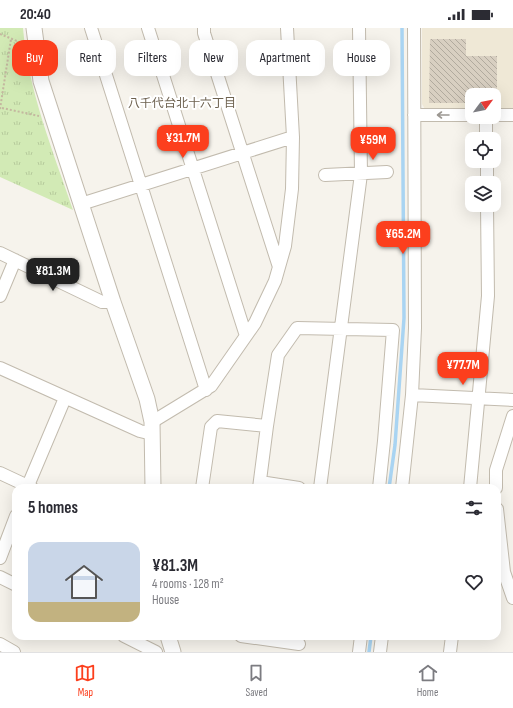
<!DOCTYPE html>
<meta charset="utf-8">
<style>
:root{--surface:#fff;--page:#f2f2f3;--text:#2b2b33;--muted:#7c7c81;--line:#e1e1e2;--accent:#fc3f1d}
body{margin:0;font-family:"Sofia Sans Condensed","Noto Sans JP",sans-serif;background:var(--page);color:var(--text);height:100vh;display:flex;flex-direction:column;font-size:15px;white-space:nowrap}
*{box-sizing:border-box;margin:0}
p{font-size:13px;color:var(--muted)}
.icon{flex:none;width:22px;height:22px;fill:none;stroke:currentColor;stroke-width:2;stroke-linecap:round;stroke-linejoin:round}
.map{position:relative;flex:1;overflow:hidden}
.side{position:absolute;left:12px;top:456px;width:489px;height:156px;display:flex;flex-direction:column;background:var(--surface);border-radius:12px;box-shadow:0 4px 16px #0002}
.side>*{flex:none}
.banner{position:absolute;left:12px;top:12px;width:489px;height:36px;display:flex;gap:8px}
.needle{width:26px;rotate:58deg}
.fabs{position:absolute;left:465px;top:60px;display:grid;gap:8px}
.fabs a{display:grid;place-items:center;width:36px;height:36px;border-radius:8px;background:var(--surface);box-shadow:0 4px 16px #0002;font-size:20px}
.price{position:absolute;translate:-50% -34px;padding:0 9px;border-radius:8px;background:var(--accent);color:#fff;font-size:13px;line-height:26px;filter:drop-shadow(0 1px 2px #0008)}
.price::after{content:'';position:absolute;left:50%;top:24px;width:12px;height:9px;margin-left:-6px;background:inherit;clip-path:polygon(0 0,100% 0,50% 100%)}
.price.on{background:#222;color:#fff}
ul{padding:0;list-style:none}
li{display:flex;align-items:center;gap:12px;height:100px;padding:0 16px}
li+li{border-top:1px solid var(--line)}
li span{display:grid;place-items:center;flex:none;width:112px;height:80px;border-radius:12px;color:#555}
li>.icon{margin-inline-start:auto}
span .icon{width:48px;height:48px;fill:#fffc;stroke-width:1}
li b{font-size:17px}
h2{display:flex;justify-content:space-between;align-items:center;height:48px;padding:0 16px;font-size:17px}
.pill{padding:0 14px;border-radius:12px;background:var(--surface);box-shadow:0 4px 16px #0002;font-size:14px;line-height:36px}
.pill.on{background:var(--accent);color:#fff}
.status{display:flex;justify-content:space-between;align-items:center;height:28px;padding:0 20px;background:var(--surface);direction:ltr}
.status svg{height:11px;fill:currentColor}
.dock{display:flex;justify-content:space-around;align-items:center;height:56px;border-top:1px solid var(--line);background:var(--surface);font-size:11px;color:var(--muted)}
.dock a{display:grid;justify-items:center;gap:2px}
.dock .on{color:var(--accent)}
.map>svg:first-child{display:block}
</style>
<div class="status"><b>20:40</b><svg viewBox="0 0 49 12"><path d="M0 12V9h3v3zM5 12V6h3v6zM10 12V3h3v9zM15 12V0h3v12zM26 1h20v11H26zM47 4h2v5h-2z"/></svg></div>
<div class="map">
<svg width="513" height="624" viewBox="0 0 513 624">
<defs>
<pattern id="park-tufts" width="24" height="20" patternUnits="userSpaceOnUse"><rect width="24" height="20" fill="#d2eab5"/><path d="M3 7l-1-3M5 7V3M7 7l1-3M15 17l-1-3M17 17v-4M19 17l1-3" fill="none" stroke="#b6ca9c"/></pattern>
<pattern id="building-back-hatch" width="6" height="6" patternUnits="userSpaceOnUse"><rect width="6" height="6" fill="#d8cfc1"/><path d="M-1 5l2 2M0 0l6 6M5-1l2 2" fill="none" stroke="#b1aa9e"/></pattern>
</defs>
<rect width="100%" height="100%" fill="#f6f3ec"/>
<path fill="#efe8d6" d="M422 0H513V82H494V67H472V82L426 83 422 76Z"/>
<path fill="url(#park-tufts)" d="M0 0H23C28 62 53 123 73 182L0 149Z"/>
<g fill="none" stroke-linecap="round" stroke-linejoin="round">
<path stroke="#a9d4f2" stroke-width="3.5" d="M389 460 395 417 404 290 402 0
M369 624 371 608"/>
</g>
<path fill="url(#building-back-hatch)" d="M430 11H466V28H497V67H472V75H429Z"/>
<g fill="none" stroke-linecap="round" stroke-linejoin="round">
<g stroke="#c2bbae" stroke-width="14">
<path id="minor" d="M91 0 206 362
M148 0 246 308
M204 0V5L279 239
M414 87H472
M494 87H513
M486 89V111
M487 133V155
M325 147 387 144
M81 176 293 109
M0 225 102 274H113
M0 268 15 232
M0 340 140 403 152 406
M412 367 513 372
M152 394 211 358 255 295 275 253 285 218 292 161 293 109 287 0
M0 445 32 460
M260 454 299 460
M27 460 65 370
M202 460 211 399 217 393 267 398
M259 460 267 398 278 327 297 300 393 302 384 413 379 460
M320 460 361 146 359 0
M402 460 412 367 415 300 414 0
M470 460 488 268 487 177
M496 460V442L513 388
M497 481 504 544 513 570
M0 530 16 488
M0 549 16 557
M124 608 156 624
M241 608 299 616
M0 616 14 624
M359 624 361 608
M380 624 382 608
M450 624 452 608"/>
</g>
<g stroke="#c2bbae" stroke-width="17">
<path id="tertiary" d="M34 0 41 53 113 274 147 371 152 394 153 460
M168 608 173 624"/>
</g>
<path stroke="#c4b79f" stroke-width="2" stroke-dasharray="2 2" stroke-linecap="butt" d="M0 6 22 15
M2 80 39 88
M0 81 11 11"/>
<use href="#minor" stroke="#fff" stroke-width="12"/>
<use href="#tertiary" stroke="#fff" stroke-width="15"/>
</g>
<defs><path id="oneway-shaft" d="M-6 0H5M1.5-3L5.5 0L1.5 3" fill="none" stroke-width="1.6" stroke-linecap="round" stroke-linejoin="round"/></defs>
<use stroke="#9c9892" href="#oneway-shaft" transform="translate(443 87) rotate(-180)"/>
<g text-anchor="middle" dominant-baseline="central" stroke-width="4" stroke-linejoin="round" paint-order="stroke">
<g font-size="12" fill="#6e6250" stroke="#fff">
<text x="182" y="75">八千代台北十六丁目</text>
</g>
</g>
</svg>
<div class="fabs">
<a><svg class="needle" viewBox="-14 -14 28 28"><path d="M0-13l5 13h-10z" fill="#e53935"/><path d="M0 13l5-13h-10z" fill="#7c7c81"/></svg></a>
<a><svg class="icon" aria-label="locate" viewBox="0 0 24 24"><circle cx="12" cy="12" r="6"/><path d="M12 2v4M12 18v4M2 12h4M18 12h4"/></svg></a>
<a><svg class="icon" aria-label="layers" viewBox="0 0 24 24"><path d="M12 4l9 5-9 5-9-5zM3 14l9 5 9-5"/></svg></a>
</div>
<b class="price" style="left:183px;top:131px">¥31.7M</b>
<b class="price" style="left:373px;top:133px">¥59M</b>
<b class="price" style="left:403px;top:227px">¥65.2M</b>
<b class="price on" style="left:53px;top:264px">¥81.3M</b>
<b class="price" style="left:463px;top:358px">¥77.7M</b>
<div class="banner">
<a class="pill on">Buy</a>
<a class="pill">Rent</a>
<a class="pill">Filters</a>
<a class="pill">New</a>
<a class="pill">Apartment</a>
<a class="pill">House</a>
</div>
<section class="side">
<h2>5 homes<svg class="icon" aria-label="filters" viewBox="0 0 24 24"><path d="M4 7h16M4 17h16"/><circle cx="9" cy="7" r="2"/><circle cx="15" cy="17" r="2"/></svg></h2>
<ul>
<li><span style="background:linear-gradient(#c9d6e8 75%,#c2b280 0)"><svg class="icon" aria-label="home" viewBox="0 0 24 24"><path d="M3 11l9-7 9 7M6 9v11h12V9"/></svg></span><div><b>¥81.3M</b><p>4 rooms · 128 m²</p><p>House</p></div><svg class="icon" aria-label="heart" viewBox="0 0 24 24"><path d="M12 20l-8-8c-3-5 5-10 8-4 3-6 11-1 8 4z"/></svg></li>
</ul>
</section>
</div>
<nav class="dock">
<a class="on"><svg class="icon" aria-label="map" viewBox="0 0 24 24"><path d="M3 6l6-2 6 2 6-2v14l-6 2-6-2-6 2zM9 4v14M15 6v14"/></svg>Map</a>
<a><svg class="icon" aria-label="saved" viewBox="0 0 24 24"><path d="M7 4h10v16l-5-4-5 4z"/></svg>Saved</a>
<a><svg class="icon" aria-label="home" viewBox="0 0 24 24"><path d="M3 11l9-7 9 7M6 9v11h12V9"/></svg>Home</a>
</nav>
